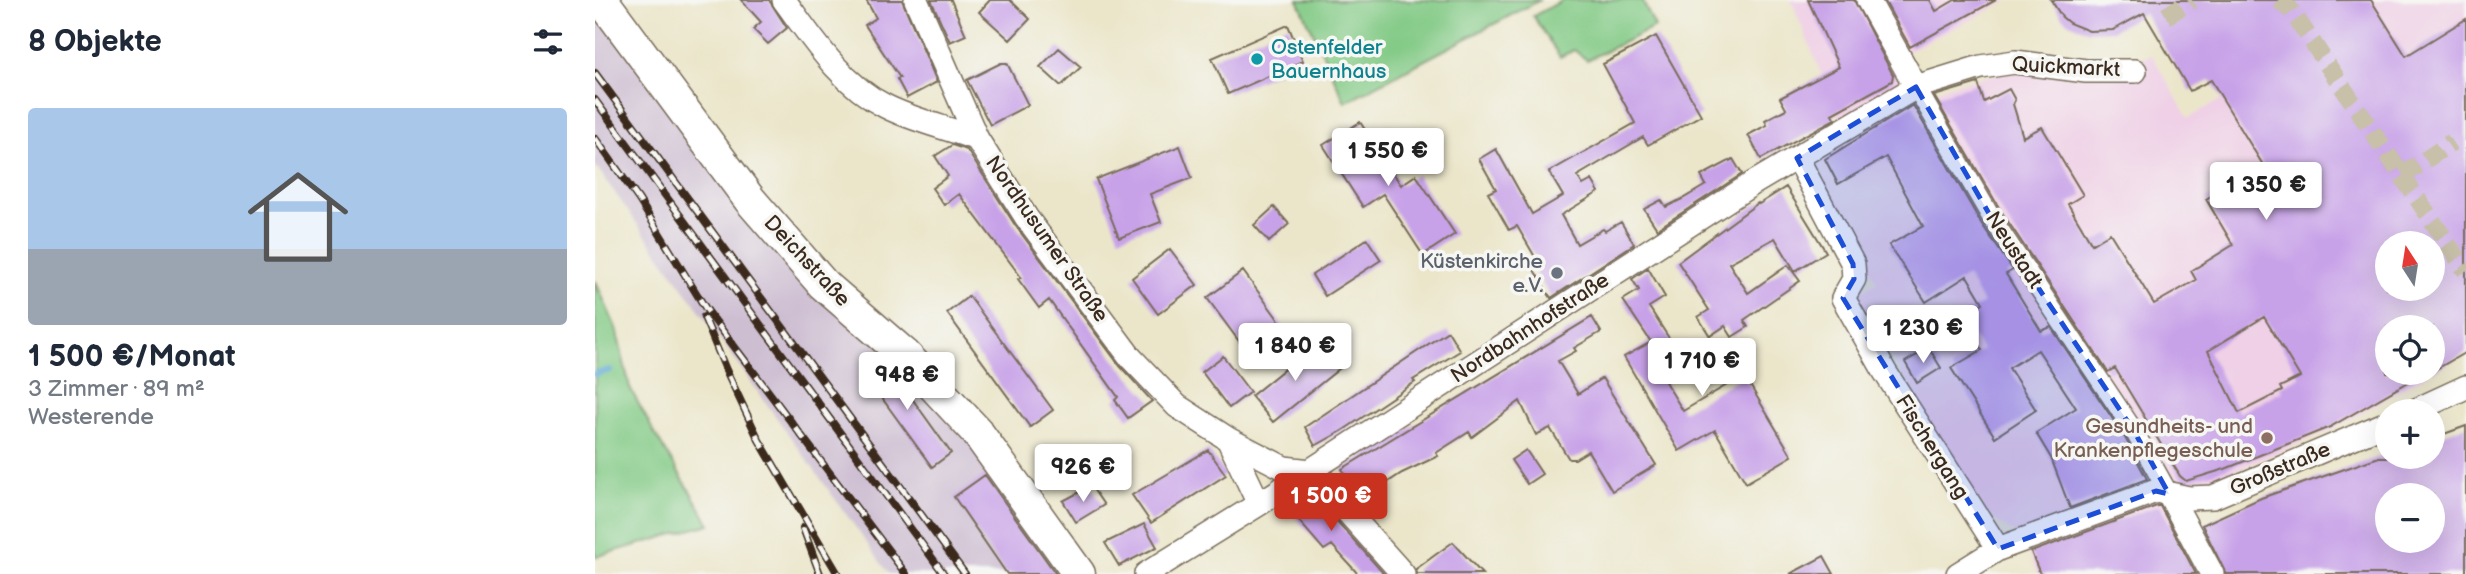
<!DOCTYPE html>
<html lang="de">
<meta charset="utf-8">
<style>
:root{--surface:#fff;--page:#f2f2f3;--text:#1f2937;--muted:#747a83;--line:#e0e1e3;--accent:#c8321e}
body{margin:0;font-family:"Balsamiq Sans",sans-serif;background:var(--page);color:var(--text);height:100vh;display:flex;flex-direction:column;font-size:26px;white-space:nowrap}
*{box-sizing:border-box;margin:0}
p{font-size:23px;color:var(--muted)}
.icon{flex:none;width:38px;height:38px;fill:none;stroke:currentColor;stroke-width:2;stroke-linecap:round;stroke-linejoin:round}
.map{position:relative;flex:1;overflow:hidden}
.details{display:flex;flex-direction:column;background:var(--surface);width:595px}
.details>*{flex:none}
.needle{width:46px;rotate:348deg}
.controls{position:absolute;left:1780px;top:231px;display:grid;gap:14px}
.controls a{display:grid;place-items:center;width:70px;height:70px;border-radius:50%;background:var(--surface);box-shadow:0 7px 28px #0002;font-size:35px}
.price{position:absolute;translate:-50% -60px;padding:0 16px;border-radius:7px;background:#fff;color:#222;font-size:23px;line-height:46px;filter:drop-shadow(0 2px 4px #0008)}
.price::after{content:'';position:absolute;left:50%;top:42px;width:21px;height:16px;margin-left:-10px;background:inherit;clip-path:polygon(0 0,100% 0,50% 100%)}
.price.active{background:var(--accent);color:#fff}
ul{padding:0;list-style:none}
li{display:grid;align-content:center;gap:14px;height:371px;padding:0 28px}
li+li{border-top:2px solid var(--line)}
li span{display:grid;place-items:center;height:217px;border-radius:7px;color:#555}
li>.icon{margin-inline-start:auto}
span .icon{width:126px;height:126px;fill:#fffc;stroke-width:1}
li b{font-size:30px}
h2{display:flex;justify-content:space-between;align-items:center;height:84px;padding:0 28px;font-size:30px}
main{display:flex;flex:1;min-height:0}
.map>svg:first-child{display:block}
</style>
<main>
<section class="details">
<h2>8 Objekte<svg class="icon" aria-label="filters" viewBox="0 0 24 24"><path d="M4 7h16M4 17h16"/><circle cx="9" cy="7" r="2"/><circle cx="15" cy="17" r="2"/></svg></h2>
<ul>
<li><span style="background:linear-gradient(#a9c7e8 65%,#9aa5b1 0)"><svg class="icon" aria-label="home" viewBox="0 0 24 24"><path d="M3 11l9-7 9 7M6 9v11h12V9"/></svg></span><div><b>1 500 €/Monat</b><p>3 Zimmer · 89 m²</p><p>Westerende</p></div></li>
</ul>
</section>
<div class="map">
<svg width="1871" height="574" viewBox="0 0 1871 574">
<rect width="100%" height="100%" fill="#f6f6f2"/>
<filter id="ink" filterUnits="userSpaceOnUse"><feTurbulence type="fractalNoise" baseFrequency=".0143" numOctaves="2"/><feDisplacementMap in="SourceGraphic" scale="14" xChannelSelector="R" yChannelSelector="G"/><feConvolveMatrix kernelMatrix="1 2 1 2 8 2 1 2 1" color-interpolation-filters="sRGB"/></filter>
<filter id="wash" filterUnits="userSpaceOnUse"><feTurbulence type="fractalNoise" baseFrequency=".00686" numOctaves="4" result="noise"/><feDisplacementMap in="SourceGraphic" scale="28" xChannelSelector="R" yChannelSelector="G"/><feGaussianBlur stdDeviation="1.57" result="paint"/><feColorMatrix in="noise" values="0 0 0 0 0 0 0 0 0 0 0 0 0 0 0 0 0 1.4 0 .05"/><feComposite in="paint" operator="in"/></filter>
<g filter="url(#wash)">
<rect width="100%" height="100%" fill="#ebe6ca"/>
<path fill="#efd0e6" d="M1196 0H1268L1318 102 1355 85 1415 71 1491 75 1557 55 1593 118 1627 99 1727 260 1783 315 1822 294 1869 353 1838 371V327H1792V373H1835L1737 430 1639 471 1582 488 1610 574H1443L1426 536 1412 529 1391 513 1352 453 1261 294 1282 282 1215 161 1249 130Z
M1280 0H1415L1307 54Z
M1776 0H1871V33L1864 23 1811 55Z"/>
<path fill="#cdbed2" d="M0 10 375 439 468 574H294L0 165Z"/>
<path fill="#83ca86" stroke="#5f7a52" stroke-width="2" d="M703 0H945L750 102Z
M968 0H1047L1060 27 992 60 979 50 965 57 938 16Z
M0 280 21 328 35 388 60 434 115 524 0 557Z"/>
<g fill="none" stroke-linecap="round" stroke-linejoin="round">
<path stroke="#5ba9d5" stroke-width="6" d="M0 374 15 370"/>
</g>
<g id="blocks">
<path fill="#c8a2e8" fill-rule="evenodd" d="M146 0H174L192 28 173 44 158 29 166 22Z
M271 0H307L342 82 312 98 302 79 305 78 270 25 281 18Z
M336 0H356L371 35 355 42Z
M395 0H415L435 19 415 40 384 12Z
M1213 0H1259L1298 75 1297 81 1237 114 1240 119 1166 159 1153 135 1172 125 1170 120 1191 109 1185 98 1244 67Z
M1289 0H1335L1341 11 1360 0H1401L1315 47Z
M1456 0H1776L1811 56 1871 19V352L1838 371V327H1792V373H1829L1735 427 1630 469 1591 481 1585 476 1520 368 1513 372 1406 211 1339 96 1383 83 1389 102 1414 89 1420 100 1418 104 1428 137 1447 127 1488 195 1473 204 1497 244 1515 233 1559 304 1601 280 1596 271 1638 245 1611 199 1668 165 1616 80 1595 91 1549 13 1518 30 1494 31 1474 23 1467 17ZM1792 243H1838V289H1792ZM1669 317 1705 377 1685 387 1687 391 1644 413 1613 351Z
M693 25 708 61 633 94 617 58Z
M1061 36 1106 115 1053 145 1048 137 982 176 988 185 997 180 1004 192 966 215 982 244 1008 229 1010 231 1026 222 1039 244 956 298 936 265 943 262 922 226 914 230 893 193 901 189 884 159 901 149 937 214 968 196 954 172 1040 123 1008 64Z
M464 48 486 67 466 86 445 67Z
M406 63H412L433 105 395 125 372 80Z
M1318 105 1386 223 1418 270 1411 274 1446 331 1456 327 1529 436 1552 479 1475 508 1456 458 1441 433 1481 408 1443 350 1414 368 1441 410 1400 437 1356 368 1387 350 1366 316 1388 303 1372 276 1331 302 1294 245 1328 226 1291 157 1243 184 1230 159Z
M765 122 806 185 821 175 860 234 828 255 788 194 768 207 728 145Z
M357 145 372 150 420 225 525 366 557 401 533 418 520 400 523 397 454 300 444 308 423 279 426 277 364 194 349 205 337 188 353 176 340 156Z
M585 146 597 178 555 194 566 222 524 238 501 179Z
M1138 159 1147 174 1062 229 1049 209 1066 200 1071 207 1089 198 1111 185 1106 176Z
M1191 187 1231 252 1200 271 1180 238 1134 263 1153 293 1193 265 1205 281 1149 320 1153 327 1137 337 1130 326 1115 336 1103 317 1114 310 1083 262 1163 203 1164 204Z
M679 207 694 224 674 242 659 225Z
M772 239 786 260 730 296 717 275Z
M575 249 602 285 563 314 537 278Z
M1053 268 1070 297 1054 307 1081 349 1060 365 1088 411 1149 375 1197 456 1151 483 1120 430 1084 451 1029 357 1056 342 1028 300 1044 290 1037 279Z
M648 271 688 326 652 352 612 298Z
M374 296 458 410 435 427 352 313Z
M997 317 1006 332 979 348 981 351 963 361 983 394 1007 378 1061 465 1017 491 993 451 980 459H974L955 428 941 435 925 401 877 437 874 432 841 453 843 456 807 473 767 499 747 469Z
M853 331 865 351 818 380 820 382 747 431 720 446 710 427Z
M1334 348 1346 368 1322 383 1310 362Z
M713 350 724 363 740 351 750 364 678 422 656 396Z
M628 356 655 392 634 408 607 372Z
M287 359 293 365 356 453 337 467 268 372Z
M1871 426V574H1631L1607 525 1666 498 1784 457H1838V438ZM1792 495H1838V541H1792Z
M613 450 631 475 556 523 537 495Z
M931 450 947 474 932 484 916 460Z
M390 475 461 574H412L359 497Z
M496 486 509 505 481 522 468 501Z
M715 491 789 574H763L737 545 729 550 691 506Z
M1562 506H1565L1601 574H1445L1436 552Z
M549 524 562 547 524 566 510 543Z
M858 542 887 574H822L821 569Z
M1229 556 1239 574H1195Z"/>
</g>
</g>
<g filter="url(#ink)">
<use href="#blocks" fill-opacity="0" stroke="#796c5a" stroke-width="2"/>
<g fill="none" stroke-linecap="round" stroke-linejoin="round">
<path stroke="#c8c0a8" stroke-width="18" stroke-dasharray="18 9" stroke-linecap="butt" d="M1684 0 1695 9 1871 271
M1571 16 1597 0
M1808 175 1857 142"/>
<g stroke="#796c5a" stroke-width="21">
<path id="pedestrian" d="M1321 87 1396 217 1539 431 1574 494"/>
</g>
<g stroke="#796c5a" stroke-width="26">
<path id="minor" d="M189 0C217 38 246 84 290 106 317 120 353 128 382 139
M321 0 382 139 431 217 536 358 582 406 633 439 664 504
M1273 0 1321 87
M1202 158 1258 264 1259 279 1248 298 1290 372 1403 549
M1819 411 1871 387
M633 439 689 468 716 471
M716 471 808 574
M1574 494 1617 574
M551 574 664 504 1157 184 1321 87 1386 67 1420 62 1491 71H1540
M1363 574 1403 549 1561 491 1594 498 1618 497 1792 423"/>
</g>
<g stroke="#796c5a" stroke-width="35">
<path id="secondary" d="M7 0 155 200 228 284 310 355 382 432 484 574"/>
</g>
<use href="#pedestrian" stroke="#fff" stroke-width="18"/>
<use href="#minor" stroke="#fff" stroke-width="23"/>
<use href="#secondary" stroke="#fff" stroke-width="32"/>
<g stroke="#3b2a1e" stroke-width="8">
<path id="rail" d="M0 73 370 574
M0 100 349 574
M0 138 44 200 111 309 311 574
M109 317 131 370 164 440 243 574
M208 528 225 574"/>
</g>
<use href="#rail" stroke="#f6f6f2" stroke-width="5" stroke-dasharray="16" stroke-linecap="butt"/>
</g>
</g>
<path fill="#1d4ed8" fill-opacity="0.2" stroke="#1d4ed8" stroke-width="5" stroke-dasharray="14 9" stroke-linejoin="round" d="M1321 87 1396 217 1539 431 1574 494 1561 491 1403 549 1248 298 1259 279 1258 264 1202 158Z"/>
<circle fill="#0f9aa8" stroke="#f6f6f2" stroke-width="2.5" cx="662" cy="59" r="7"/>
<circle fill="#6b7280" stroke="#f6f6f2" stroke-width="2.5" cx="962" cy="273" r="7"/>
<circle fill="#8d6e63" stroke="#f6f6f2" stroke-width="2.5" cx="1672" cy="438" r="7"/>
<g text-anchor="middle" dominant-baseline="central" stroke-width="7" stroke-linejoin="round" paint-order="stroke">
<g font-size="21" fill="#0d838f" stroke="#f6f6f2" text-anchor="start">
<text x="676" y="47">Ostenfelder<tspan x="676" dy="24">Bauernhaus</tspan></text>
</g>
<g font-size="21" fill="#3b2a1e" stroke="#f6f6f2">
<text transform="translate(1471 67) rotate(3)">Quickmarkt</text>
<text transform="translate(452 239) rotate(55)">Nordhusumer Straße</text>
<text transform="translate(1419 250) rotate(57)">Neustadt</text>
<text transform="translate(212 261) rotate(47)">Deichstraße</text>
<text transform="translate(935 328) rotate(-33)">Nordbahnhofstraße</text>
<text transform="translate(1337 447) rotate(58)">Fischergang</text>
<text transform="translate(1685 469) rotate(-23)">Großstraße</text>
</g>
<g font-size="21" fill="#5b616d" stroke="#f6f6f2" text-anchor="end">
<text x="948" y="261">Küstenkirche<tspan x="948" dy="24">e.V.</tspan></text>
</g>
<g font-size="21" fill="#785e54" stroke="#f6f6f2" text-anchor="end">
<text x="1658" y="426">Gesundheits- und<tspan x="1658" dy="24">Krankenpflegeschule</tspan></text>
</g>
</g>
</svg>
<div class="controls">
<a><svg class="needle" viewBox="-14 -14 28 28"><path d="M0-13l5 13h-10z" fill="#e53935"/><path d="M0 13l5-13h-10z" fill="#747a83"/></svg></a>
<a><svg class="icon" aria-label="locate" viewBox="0 0 24 24"><circle cx="12" cy="12" r="6"/><path d="M12 2v4M12 18v4M2 12h4M18 12h4"/></svg></a>
<a>+</a>
<a>−</a>
</div>
<b class="price" style="left:793px;top:188px">1 550 €</b>
<b class="price" style="left:1671px;top:222px">1 350 €</b>
<b class="price" style="left:1328px;top:365px">1 230 €</b>
<b class="price" style="left:700px;top:383px">1 840 €</b>
<b class="price" style="left:1107px;top:398px">1 710 €</b>
<b class="price" style="left:312px;top:412px">948 €</b>
<b class="price" style="left:488px;top:504px">926 €</b>
<b class="price active" style="left:736px;top:533px">1 500 €</b>
</div>
</main>
